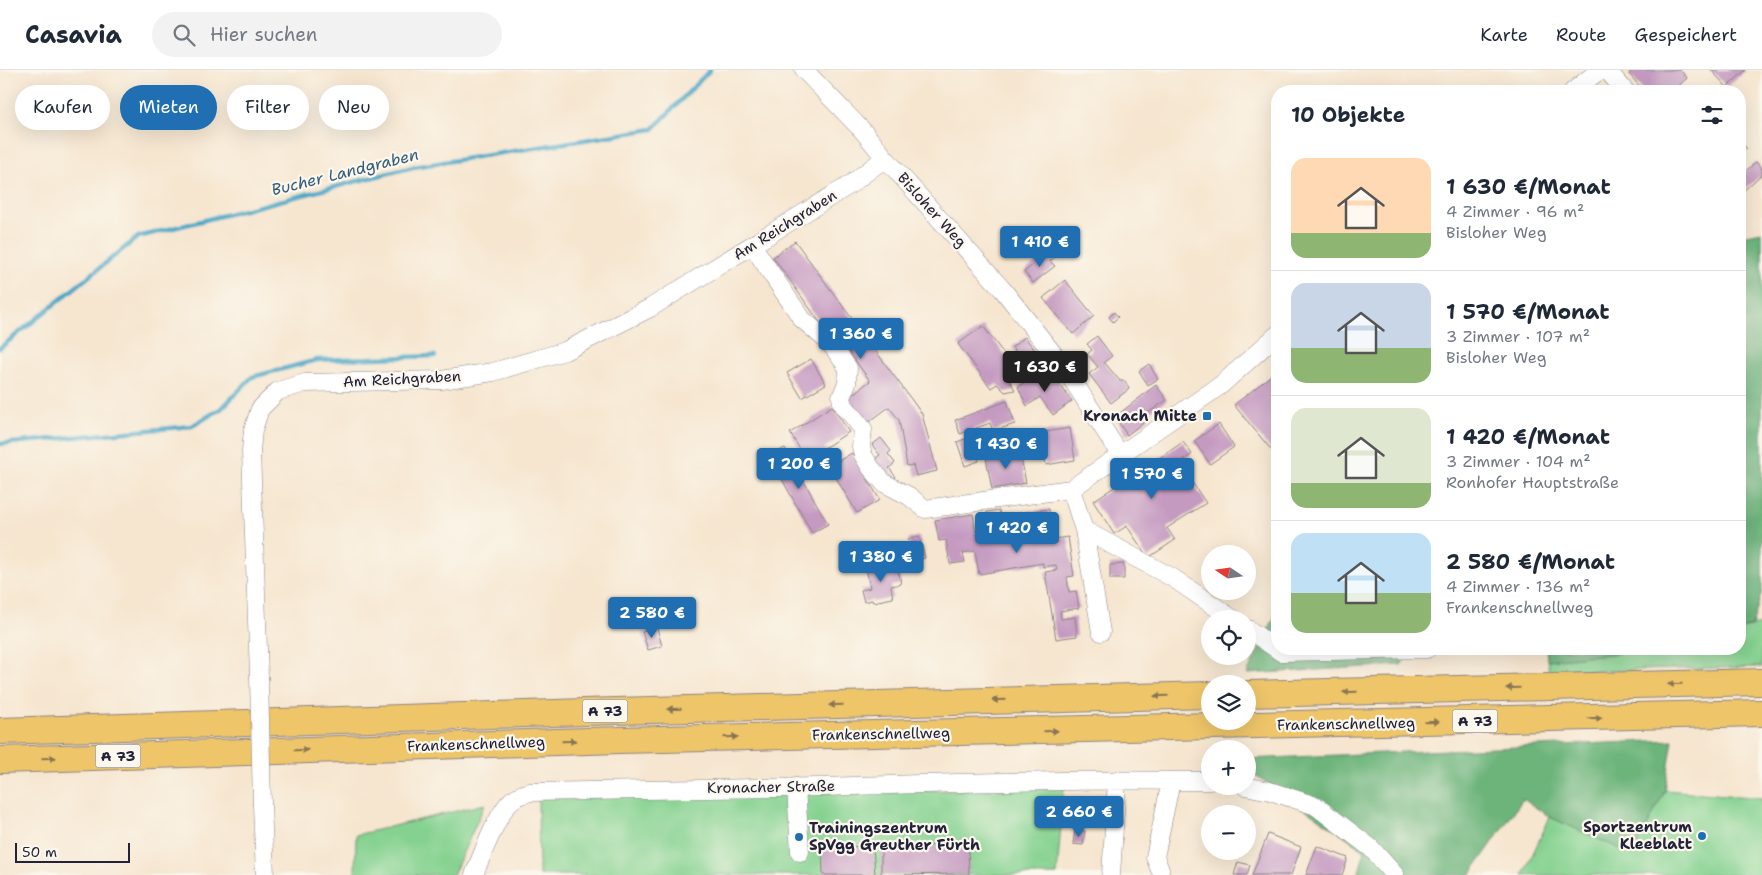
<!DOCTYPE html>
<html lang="de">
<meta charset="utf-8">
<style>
:root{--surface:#fff;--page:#f2f2f3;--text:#1f2937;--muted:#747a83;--line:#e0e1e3;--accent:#1f6fb2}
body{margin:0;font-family:"Shantell Sans",sans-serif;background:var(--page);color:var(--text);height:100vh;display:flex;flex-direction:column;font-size:19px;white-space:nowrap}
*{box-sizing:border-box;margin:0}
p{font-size:16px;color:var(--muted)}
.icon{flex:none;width:28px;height:28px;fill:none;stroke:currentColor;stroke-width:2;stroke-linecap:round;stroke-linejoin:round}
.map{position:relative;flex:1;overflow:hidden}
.details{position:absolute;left:1271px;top:15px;width:475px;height:570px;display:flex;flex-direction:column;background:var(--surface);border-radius:20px;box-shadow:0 5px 20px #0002}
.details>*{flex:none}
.hud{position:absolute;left:15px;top:15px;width:475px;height:45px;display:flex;gap:10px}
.needle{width:32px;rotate:283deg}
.tools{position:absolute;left:1201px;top:475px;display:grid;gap:10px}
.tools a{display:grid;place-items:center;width:55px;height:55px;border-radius:50%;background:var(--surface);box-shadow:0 5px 20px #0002;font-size:25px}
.scale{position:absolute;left:15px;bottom:12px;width:115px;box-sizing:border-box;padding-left:5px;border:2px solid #22223b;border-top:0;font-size:14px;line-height:18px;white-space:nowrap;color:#22223b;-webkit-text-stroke:4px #fbf7ec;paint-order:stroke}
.price{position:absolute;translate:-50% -42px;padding:0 11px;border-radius:5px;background:var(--accent);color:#fff;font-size:16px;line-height:32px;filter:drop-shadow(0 1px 2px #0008)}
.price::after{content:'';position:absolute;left:50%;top:30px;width:15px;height:11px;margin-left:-8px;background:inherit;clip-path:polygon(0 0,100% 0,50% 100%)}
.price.selected{background:#222;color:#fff}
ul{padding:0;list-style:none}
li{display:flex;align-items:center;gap:15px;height:125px;padding:0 20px}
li+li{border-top:1px solid var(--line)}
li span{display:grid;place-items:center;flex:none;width:140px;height:100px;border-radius:15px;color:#555}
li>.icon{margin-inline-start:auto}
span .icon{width:60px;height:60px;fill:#fffc;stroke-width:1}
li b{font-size:21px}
h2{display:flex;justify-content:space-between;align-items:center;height:60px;padding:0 20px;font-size:21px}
.pill{padding:0 18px;border-radius:22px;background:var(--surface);box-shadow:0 5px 20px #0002;font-size:18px;line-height:45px}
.pill.selected{background:var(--accent);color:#fff}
header{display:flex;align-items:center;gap:30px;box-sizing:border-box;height:70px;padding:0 25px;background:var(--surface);border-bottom:1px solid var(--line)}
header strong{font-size:24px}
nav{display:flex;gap:28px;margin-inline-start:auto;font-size:18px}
.search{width:350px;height:45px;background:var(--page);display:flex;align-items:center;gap:12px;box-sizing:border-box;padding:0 18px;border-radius:28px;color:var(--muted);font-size:19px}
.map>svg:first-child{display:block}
</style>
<header>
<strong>Casavia</strong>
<div class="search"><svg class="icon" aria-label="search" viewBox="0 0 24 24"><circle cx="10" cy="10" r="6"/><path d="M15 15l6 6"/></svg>Hier suchen</div>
<nav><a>Karte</a><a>Route</a><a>Gespeichert</a></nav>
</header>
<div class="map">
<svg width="1762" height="805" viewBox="0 0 1762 805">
<rect width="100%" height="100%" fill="#fbf7ec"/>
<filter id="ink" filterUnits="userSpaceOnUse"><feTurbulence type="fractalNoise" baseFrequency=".02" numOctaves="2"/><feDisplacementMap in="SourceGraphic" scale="10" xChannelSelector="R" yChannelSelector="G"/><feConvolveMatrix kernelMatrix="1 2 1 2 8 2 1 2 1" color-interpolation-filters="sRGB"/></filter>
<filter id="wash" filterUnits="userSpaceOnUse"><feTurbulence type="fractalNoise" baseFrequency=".0096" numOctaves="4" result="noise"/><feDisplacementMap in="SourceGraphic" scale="20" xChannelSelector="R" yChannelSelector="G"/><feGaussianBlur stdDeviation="1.12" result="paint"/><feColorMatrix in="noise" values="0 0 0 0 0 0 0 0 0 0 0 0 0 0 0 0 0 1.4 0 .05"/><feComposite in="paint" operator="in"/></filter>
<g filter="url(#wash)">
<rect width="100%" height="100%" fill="#f6e6d0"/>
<path fill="#85d290" stroke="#547a66" d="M1762 555V597L1549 602 1547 590 1610 584 1637 579H1740V559Z
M1064 718 1057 805H539L538 728Z
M1665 720 1762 728V805H1523L1550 747 1633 785Z
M485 734 453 805H355L356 765Z"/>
<path fill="#6cb47a" stroke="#476b5a" d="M1762 162V521L1752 556 1740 559V166Z
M1277 542 1278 579H1412L1401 595 1247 604Z
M1546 579H1637L1610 584 1547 590Z
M1673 670 1665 720 1633 785 1550 747 1523 729 1470 805H1358L1365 780 1248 700V689Z"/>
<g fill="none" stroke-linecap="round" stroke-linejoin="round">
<path stroke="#47a6c6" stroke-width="4.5" d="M0 278 138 167 413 97 653 59 710 0
M0 374 192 356 222 338 252 307 317 290 435 286"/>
</g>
<g id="blocks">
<path fill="#c59ac1" d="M1634 0H1680L1687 8 1673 21H1644L1629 4Z
M1711 0H1746L1727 17Z
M1740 71 1747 79 1740 85Z
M1756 92 1762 99V104L1740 124V106Z
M795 171 922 344 937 401 916 406 913 395 907 396 899 350 889 337 865 355 846 329 870 311 834 261 829 265 773 187Z
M1050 181 1055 187 1050 191 1055 196 1033 213 1024 202Z
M1065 210 1094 246 1073 264 1043 228Z
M1114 242 1118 247 1113 252 1109 247Z
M983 256 1016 300 1007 306 1015 320 1005 322 997 314 991 318 958 274Z
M1097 266 1112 286 1104 292 1120 311H1125L1129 319 1111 333 1089 304 1098 297 1087 284 1092 280 1087 274Z
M1025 267 1034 279 1021 289 1012 277Z
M811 289 826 314 802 328 787 303Z
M1149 294 1158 309 1148 315 1139 301Z
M1278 300V388L1234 335Z
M1052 304 1072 331 1053 345 1040 327 1027 336 1018 317 1034 305 1039 313Z
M1156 315 1167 330 1146 344 1149 348 1127 365 1115 347Z
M1007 331 1015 354 993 361 990 353 960 364 955 350Z
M832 336 849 362 824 378 835 393 852 383 880 430 857 443 829 396 819 402 810 387 806 389 790 363Z
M1219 354 1234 377 1210 394 1194 371Z
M1070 358 1075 390 1046 395 1040 363Z
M970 367 979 391 965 396 957 372Z
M881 368 891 381 888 384 895 393 889 398 896 407 890 412 873 390 880 385 872 375Z
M1183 372 1192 384 1179 393 1206 433 1167 458 1175 470 1148 488 1127 456 1114 464 1093 431 1119 414 1116 408 1138 393 1142 400Z
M785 378 828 454 812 463 769 386Z
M1020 382 1026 413 992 419 986 388Z
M1049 439 1053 469 1068 467 1074 506 1067 507 1069 522 1076 521 1079 538 1060 541 1061 549 1075 547 1077 566 1056 569 1045 502 1057 500 1056 495 1043 497V493L979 504 975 481 963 483 965 492 950 494 946 470 939 471 935 450 973 444 976 465 999 461 990 462 987 442 999 440 1000 446Z
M919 466 925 488 914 491 908 469Z
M897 493 901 514 891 516 893 528 873 532 872 530 864 532 861 520 870 518 866 498Z
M1124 494V509H1110V495Z
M657 558 662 576 648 580 642 562Z
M1075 760 1085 761 1083 775 1073 774Z
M1268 764 1301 777 1291 805H1252Z
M968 775 969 804 881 805V777Z
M873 776 875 805H823L822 778Z
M1317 776 1348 788 1342 805H1306Z
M1238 792 1250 795 1247 805H1234Z"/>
</g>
</g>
<g filter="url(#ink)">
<use href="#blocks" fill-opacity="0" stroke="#8c8486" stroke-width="1"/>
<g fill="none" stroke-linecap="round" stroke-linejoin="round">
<g stroke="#8c8486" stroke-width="19">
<path id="minor" d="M804 0 863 61 885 88 1003 220 1066 300 1121 386
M1607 0 1625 21
M1573 21 1600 0
M752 175 802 249 831 274 848 298 847 313 841 327 842 333 863 359 861 376 863 385 871 398 884 413 909 426 925 439 1071 419 1221 315 1278 264
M1071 419 1084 460 1101 562
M1084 460 1173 508 1233 549
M1248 559 1281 582 1427 579
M259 607 251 381 253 360 260 339 278 321 305 313 442 310 493 302 565 281 650 238 851 114 885 88
M1245 716 1270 721 1316 736 1371 778 1395 805
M796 717 800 782
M262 735 265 805
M1160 800 1155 787 1171 711
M474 805C482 785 495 749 509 733 514 727 522 724 530 722 627 720 724 719 821 717 951 713 1080 709 1210 711
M1111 805 1117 710"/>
</g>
<g stroke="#8c8486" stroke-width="28">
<path id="highway" d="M1248 624 1762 612
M0 661 615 641 1210 625
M0 690 620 670 1762 643"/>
</g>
<use href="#minor" stroke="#fff" stroke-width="18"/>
<use href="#highway" stroke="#eec569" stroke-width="26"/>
<g stroke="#8c8486" stroke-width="19" stroke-linecap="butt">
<path id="minor-bridge" d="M259 607 262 735"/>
</g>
<use href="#minor-bridge" stroke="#fff" stroke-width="18"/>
</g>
<defs><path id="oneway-solid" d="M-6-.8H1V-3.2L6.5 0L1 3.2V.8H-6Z" transform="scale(1.25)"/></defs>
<g fill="#887452">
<use href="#oneway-solid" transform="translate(1675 614) rotate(179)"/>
<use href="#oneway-solid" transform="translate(1513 618) rotate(179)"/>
<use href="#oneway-solid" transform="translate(1350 622) rotate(179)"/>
<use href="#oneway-solid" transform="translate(1161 626) rotate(179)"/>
<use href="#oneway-solid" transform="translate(999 630) rotate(179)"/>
<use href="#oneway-solid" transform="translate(836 635) rotate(178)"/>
<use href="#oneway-solid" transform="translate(674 639) rotate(178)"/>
<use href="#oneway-solid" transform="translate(1595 648) rotate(-1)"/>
<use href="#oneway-solid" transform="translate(1432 652) rotate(-1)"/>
<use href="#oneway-solid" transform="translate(1051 661) rotate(-1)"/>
<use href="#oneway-solid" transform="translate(731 667) rotate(-1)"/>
<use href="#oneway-solid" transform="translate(569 671) rotate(-2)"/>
<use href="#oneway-solid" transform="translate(301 680) rotate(-2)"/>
<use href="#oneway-solid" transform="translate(49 688) rotate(-2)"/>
</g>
</g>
<g fill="#1f6fb2" stroke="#fbf7ec" stroke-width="2">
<rect x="1202" y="341" width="10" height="10" rx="2.5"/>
<circle cx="1702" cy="766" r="5"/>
<circle cx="799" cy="767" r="5"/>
</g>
<g text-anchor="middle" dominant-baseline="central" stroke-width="4.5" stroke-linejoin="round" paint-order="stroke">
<g fill="#fbf7ec" stroke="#636270" stroke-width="1">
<rect x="582.5" y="629.5" width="45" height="23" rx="4"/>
<rect x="1452.5" y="639.5" width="45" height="23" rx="4"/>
<rect x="95.5" y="674.5" width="45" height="23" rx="4"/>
</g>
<g font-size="14" font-weight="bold" fill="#22223b">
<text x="605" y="641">A 73</text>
<text x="1475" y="651">A 73</text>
<text x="118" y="686">A 73</text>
</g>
<g font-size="15" fill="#22223b" stroke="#fbf7ec">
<text transform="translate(932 140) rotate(48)">Bisloher Weg</text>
<text transform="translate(785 155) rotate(-32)">Am Reichgraben</text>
<text transform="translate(402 309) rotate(-3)">Am Reichgraben</text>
<text transform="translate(1346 654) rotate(-1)">Frankenschnellweg</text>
<text transform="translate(881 664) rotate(-1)">Frankenschnellweg</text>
<text transform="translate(476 674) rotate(-2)">Frankenschnellweg</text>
<text transform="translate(771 717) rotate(-1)">Kronacher Straße</text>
</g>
<g font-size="15" font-weight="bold" fill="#22223b" stroke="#fbf7ec" text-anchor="end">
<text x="1197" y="346">Kronach Mitte</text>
<text x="1692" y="757">Sportzentrum<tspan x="1692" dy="17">Kleeblatt</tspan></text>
<text x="809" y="758" text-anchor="start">Trainingszentrum<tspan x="809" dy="17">SpVgg Greuther Fürth</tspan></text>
</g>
<g font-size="16" font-style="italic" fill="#335d7a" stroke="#fbf7ec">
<text transform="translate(345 102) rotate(-14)">Bucher Landgraben</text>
</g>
</g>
</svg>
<div class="tools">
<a><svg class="needle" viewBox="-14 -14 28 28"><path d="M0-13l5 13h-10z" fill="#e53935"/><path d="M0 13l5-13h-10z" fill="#747a83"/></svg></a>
<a><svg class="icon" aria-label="locate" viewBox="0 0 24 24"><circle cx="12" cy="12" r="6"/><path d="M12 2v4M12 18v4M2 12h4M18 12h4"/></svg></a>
<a><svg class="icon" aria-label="layers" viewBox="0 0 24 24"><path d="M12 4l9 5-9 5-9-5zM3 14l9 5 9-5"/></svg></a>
<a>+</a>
<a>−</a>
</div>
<div class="scale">50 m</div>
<b class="price" style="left:1040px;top:198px">1 410 €</b>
<b class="price" style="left:861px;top:290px">1 360 €</b>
<b class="price selected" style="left:1045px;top:323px">1 630 €</b>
<b class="price" style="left:1006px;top:400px">1 430 €</b>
<b class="price" style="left:799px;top:420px">1 200 €</b>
<b class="price" style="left:1152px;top:430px">1 570 €</b>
<b class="price" style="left:1017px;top:484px">1 420 €</b>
<b class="price" style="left:881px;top:513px">1 380 €</b>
<b class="price" style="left:652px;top:569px">2 580 €</b>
<b class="price" style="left:1079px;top:768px">2 660 €</b>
<div class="hud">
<a class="pill">Kaufen</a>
<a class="pill selected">Mieten</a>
<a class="pill">Filter</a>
<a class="pill">Neu</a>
</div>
<section class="details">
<h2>10 Objekte<svg class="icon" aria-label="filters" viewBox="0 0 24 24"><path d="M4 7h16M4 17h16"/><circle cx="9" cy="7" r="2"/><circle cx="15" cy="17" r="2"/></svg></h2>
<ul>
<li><span style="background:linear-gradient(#ffd9b3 75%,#8fb573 0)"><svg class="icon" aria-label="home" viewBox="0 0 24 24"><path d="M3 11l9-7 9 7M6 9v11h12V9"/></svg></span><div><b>1 630 €/Monat</b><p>4 Zimmer · 96 m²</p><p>Bisloher Weg</p></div></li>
<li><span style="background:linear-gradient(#c9d6e8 65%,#8fb573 0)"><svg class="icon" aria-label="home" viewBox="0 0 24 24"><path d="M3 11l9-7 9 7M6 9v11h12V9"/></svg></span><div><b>1 570 €/Monat</b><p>3 Zimmer · 107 m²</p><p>Bisloher Weg</p></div></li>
<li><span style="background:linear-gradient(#dfe7d0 75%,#8fb573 0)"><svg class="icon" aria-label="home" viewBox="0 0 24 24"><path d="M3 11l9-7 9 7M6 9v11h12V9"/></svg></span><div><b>1 420 €/Monat</b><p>3 Zimmer · 104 m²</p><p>Ronhofer Hauptstraße</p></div></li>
<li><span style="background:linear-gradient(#bfe0f5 60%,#8fb573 0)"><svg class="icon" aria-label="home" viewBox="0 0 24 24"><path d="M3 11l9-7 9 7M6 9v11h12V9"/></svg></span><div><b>2 580 €/Monat</b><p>4 Zimmer · 136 m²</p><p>Frankenschnellweg</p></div></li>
</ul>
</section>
</div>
